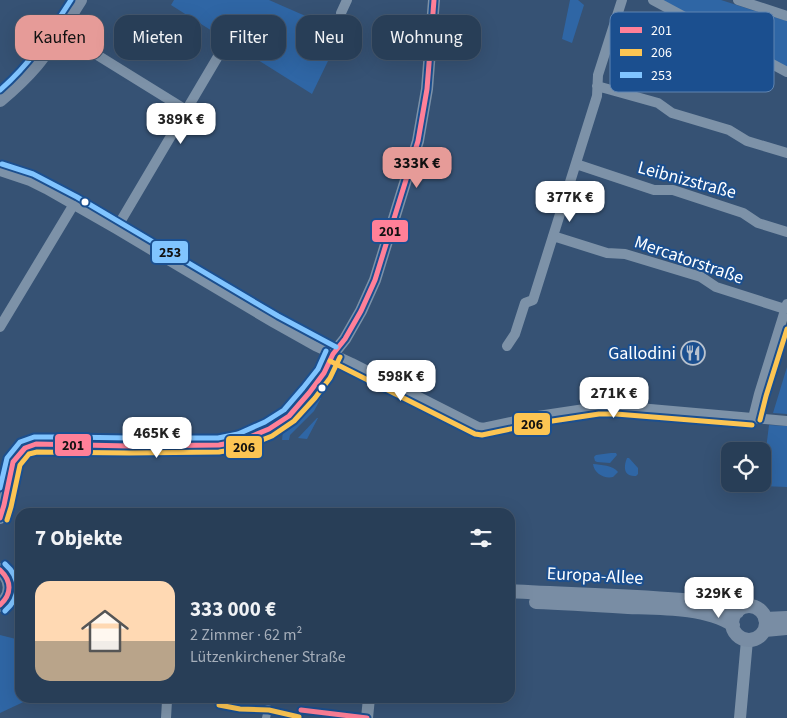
<!DOCTYPE html>
<html lang="de">
<meta charset="utf-8">
<style>
:root{--surface:#283e57;--page:#344961;--text:#f1f3f6;--muted:#a5aeba;--line:#44576d;--accent:#e69b98}
body{margin:0;font-family:"Source Sans 3",sans-serif;background:var(--page);color:var(--text);height:100vh;display:flex;flex-direction:column;font-size:19px;white-space:nowrap}
*{box-sizing:border-box;margin:0}
p{font-size:16px;color:var(--muted)}
.icon{flex:none;width:28px;height:28px;fill:none;stroke:currentColor;stroke-width:2;stroke-linecap:round;stroke-linejoin:round}
.map{position:relative;flex:1;overflow:hidden}
.drawer{position:absolute;left:15px;top:508px;width:500px;height:195px;display:flex;flex-direction:column;background:var(--surface);border-radius:15px;box-shadow:0 5px 20px #0002,0 0 0 1px var(--line)}
.drawer>*{flex:none}
.guide{position:absolute;left:15px;top:15px;width:500px;height:45px;display:flex;gap:10px}
.controls{position:absolute;left:721px;top:442px;display:grid;gap:10px}
.controls a{display:grid;place-items:center;width:50px;height:50px;border-radius:10px;background:var(--surface);box-shadow:0 5px 20px #0002,0 0 0 1px var(--line);font-size:25px}
.price{position:absolute;translate:-50% -42px;padding:0 11px;border-radius:10px;background:#fff;color:#222;font-size:16px;line-height:32px;filter:drop-shadow(0 1px 2px #0008)}
.price::after{content:'';position:absolute;left:50%;top:30px;width:15px;height:11px;margin-left:-8px;background:inherit;clip-path:polygon(0 0,100% 0,50% 100%)}
.price.on{background:var(--accent);color:#111}
ul{padding:0;list-style:none}
li{display:flex;align-items:center;gap:15px;height:125px;padding:0 20px}
li span{display:grid;place-items:center;flex:none;width:140px;height:100px;border-radius:15px;color:#555}
li>.icon{margin-inline-start:auto}
span .icon{width:60px;height:60px;fill:#fffc;stroke-width:1}
li b{font-size:21px}
h2{display:flex;justify-content:space-between;align-items:center;height:60px;padding:0 20px;font-size:21px}
.tag{padding:0 18px;border-radius:15px;background:var(--surface);box-shadow:0 5px 20px #0002,0 0 0 1px var(--line);font-size:18px;line-height:45px}
.tag.on{background:var(--accent);color:#111}
.map>svg:first-child{display:block}
</style>
<div class="map">
<svg width="787" height="718" viewBox="0 0 787 718">
<rect width="100%" height="100%" fill="#365274"/>
<path fill="#2f66a5" d="M174 0H269L342 32 312 94 171 5Z
M570 0H578L584 5 572 43 562 39Z
M662 0H721L787 21V68Z
M787 367V414L773 413Z
M319 396 321 398 314 411 290 435 289 440H282L283 431 308 411Z
M317 418H318L307 439 298 438Z
M769 425 787 426V487L761 486V484H762L763 473Z
M611 453H616L617 455 610 463 597 462 595 461 594 457 596 455Z
M627 458H629L638 468V474L636 476C624 477 623 468 627 458Z
M593 464C601 465 613 465 618 472L613 477C604 479 594 473 593 464Z
M0 635 20 640V698H32L0 713Z"/>
<g fill="none" stroke-linecap="round" stroke-linejoin="round">
<path stroke="#7d92a8" stroke-width="8" d="M266 718 268 709"/>
<path stroke="#7d92a8" stroke-width="10" d="M653 0 787 72
M738 0 787 16
M341 13 347 0
M60 32 186 110
M597 86 658 103 672 113 729 130 747 141 787 153
M576 164 654 190H673L743 213 758 223 787 232
M0 171 30 181 46 189 116 229 274 323 315 346 352 363 478 427 483 428 538 416 598 407 616 406 787 421
M116 229 223 48
M553 236 607 253 625 254 701 277 716 287 785 309
M0 327 74 204
M507 346 515 334 525 303 533 300 597 96 598 75 622 0
M753 418 759 394 787 304
M166 718 167 701"/>
<path stroke="#7d92a8" stroke-width="12" d="M0 518 4 505 13 462 25 448 36 444H68L129 446 219 445 240 441 269 429 289 416 309 393 324 373 333 354 345 339 361 311 375 280 418 141 427 89 434 0
M367 718 369 698
M740 718 747 640"/>
<path stroke="#798da4" stroke-width="14" d="M0 100C13 89 25 78 36 65 53 44 66 22 80 0
M0 570C13 579 13 596 0 605
M510 591C571 595 631 595 692 601 707 603 722 610 737 612
M536 602C566 603 597 605 628 607 659 608 706 607 733 625
M732 623a17 17 0 1 1 34 0a17 17 0 1 1-34 0Z
M765 619 787 618
M765 630 787 628"/>
<g stroke="#1b4f8f" stroke-width="9">
<path id="bus-1" d="M0 518 4 505 13 462 25 448 36 444 129 446 219 445 240 441 269 429 289 416 309 393 324 373 333 354 345 339 361 311 375 280 418 141 427 89 434 0
M0 570C12 581 12 594 0 605
M301 710 367 718"/>
</g>
<g stroke="#1b4f8f" stroke-width="9">
<path id="bus-2" d="M330 361 475 434 482 435 539 423 599 414H616L752 425
M760 420 766 396 787 329
M7 520 11 507 20 465 29 454 37 452 129 453 219 452 242 448 272 436 294 421 315 398 330 378 340 357
M219 705 240 709 269 710 299 717"/>
</g>
<g stroke="#1b4f8f" stroke-width="9">
<path id="bus-3" d="M0 90C31 63 49 34 71 0
M2 164 33 174 77 197 278 316 336 347
M0 488 7 458 20 442 34 437H68L129 438H218L238 434 265 422 284 410 303 388 318 369 326 351
M5 564C21 578 21 597 5 611"/>
</g>
<use href="#bus-1" stroke="#ff8098" stroke-width="5"/>
<use href="#bus-2" stroke="#fcc553" stroke-width="5"/>
<use href="#bus-3" stroke="#80c4ff" stroke-width="5"/>
</g>
<defs>
<g id="restaurant-ring" transform="scale(1.25)"><circle r="9.5" fill="#1b4f8f" stroke="#b9c2ce" stroke-width="1.5"/><path d="M-5-6h1v4h1v-4h1v4h1v-4h1v5L-1.5 .5V6h-2V.5L-5-1ZM5-6V6H3V1.5H1.5Q1.5-4 5-6Z" fill="#b9c2ce"/></g>
</defs>
<g fill-rule="evenodd">
<use href="#restaurant-ring" x="693" y="353"/>
</g>
<g fill="#fff" stroke="#1b4f8f" stroke-width="2">
<circle cx="85" cy="202" r="4.5"/>
<circle cx="322" cy="388" r="4.5"/>
</g>
<g text-anchor="middle" dominant-baseline="central" stroke-width="4" stroke-linejoin="round" paint-order="stroke">
<g font-size="18" fill="#fff" stroke="#1b4f8f">
<text transform="translate(687 180) rotate(15)">Leibnizstraße</text>
<text transform="translate(689 260) rotate(19)">Mercatorstraße</text>
<text transform="translate(595 576) rotate(3)">Europa-Allee</text>
</g>
<g font-size="18" fill="#fff" stroke="#1b4f8f" text-anchor="end">
<text x="676" y="353">Gallodini</text>
</g>
</g>
<rect x="610" y="12" width="164" height="80" rx="8" fill="#1b4f8f" stroke="#5f84b1" stroke-width="1"/>
<rect x="620" y="27" width="22" height="6" fill="#ff8098"/>
<rect x="620" y="49" width="22" height="7" fill="#fcc553"/>
<rect x="620" y="72" width="22" height="6" fill="#80c4ff"/>
<g font-size="14" fill="#fff">
<text x="651" y="35">201</text>
<text x="651" y="57">206</text>
<text x="651" y="80">253</text>
</g>
<g stroke="#1b4f8f" stroke-width="2">
<rect x="371" y="219" width="38" height="24" rx="5" fill="#ff8098"/>
<rect x="151" y="240" width="38" height="24" rx="5" fill="#80c4ff"/>
<rect x="513" y="412" width="38" height="24" rx="5" fill="#fcc553"/>
<rect x="54" y="433" width="38" height="24" rx="5" fill="#ff8098"/>
<rect x="225" y="435" width="38" height="24" rx="5" fill="#fcc553"/>
</g>
<g font-size="14" text-anchor="middle" font-weight="bold" fill="#111">
<text x="390" y="236">201</text>
<text x="170" y="257">253</text>
<text x="532" y="429">206</text>
<text x="73" y="450">201</text>
<text x="244" y="452">206</text>
</g>
</svg>
<div class="controls">
<a><svg class="icon" aria-label="locate" viewBox="0 0 24 24"><circle cx="12" cy="12" r="6"/><path d="M12 2v4M12 18v4M2 12h4M18 12h4"/></svg></a>
</div>
<b class="price" style="left:181px;top:145px">389K €</b>
<b class="price on" style="left:417px;top:189px">333K €</b>
<b class="price" style="left:570px;top:223px">377K €</b>
<b class="price" style="left:401px;top:402px">598K €</b>
<b class="price" style="left:614px;top:419px">271K €</b>
<b class="price" style="left:157px;top:459px">465K €</b>
<b class="price" style="left:719px;top:619px">329K €</b>
<div class="guide">
<a class="tag on">Kaufen</a>
<a class="tag">Mieten</a>
<a class="tag">Filter</a>
<a class="tag">Neu</a>
<a class="tag">Wohnung</a>
</div>
<section class="drawer">
<h2>7 Objekte<svg class="icon" aria-label="filters" viewBox="0 0 24 24"><path d="M4 7h16M4 17h16"/><circle cx="9" cy="7" r="2"/><circle cx="15" cy="17" r="2"/></svg></h2>
<ul>
<li><span style="background:linear-gradient(#ffd9b3 60%,#b9a48a 0)"><svg class="icon" aria-label="home" viewBox="0 0 24 24"><path d="M3 11l9-7 9 7M6 9v11h12V9"/></svg></span><div><b>333 000 €</b><p>2 Zimmer · 62 m²</p><p>Lützenkirchener Straße</p></div></li>
</ul>
</section>
</div>
